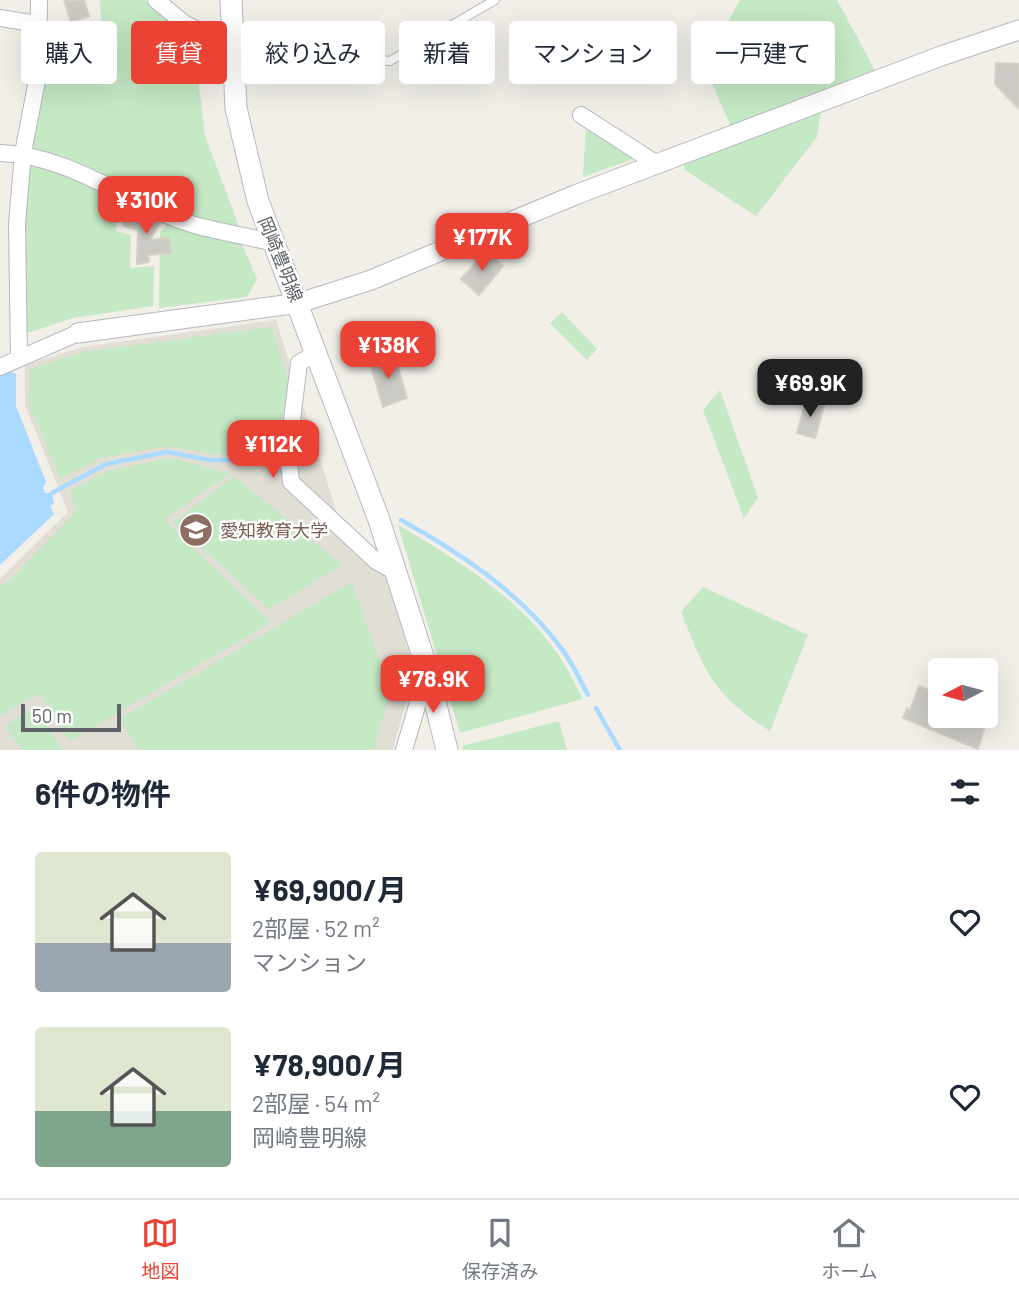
<!DOCTYPE html>
<html lang="ja">
<meta charset="utf-8">
<style>
:root{--surface:#fff;--page:#f6f6f7;--text:#1f2937;--muted:#747a83;--line:#e0e1e3;--accent:#ea4335}
body{margin:0;font-family:Barlow,"Noto Sans JP",sans-serif;background:var(--page);color:var(--text);height:100vh;display:flex;flex-direction:column;font-size:26px;white-space:nowrap}
*{box-sizing:border-box;margin:0}
p{font-size:23px;color:var(--muted)}
.icon{flex:none;width:38px;height:38px;fill:none;stroke:currentColor;stroke-width:2;stroke-linecap:round;stroke-linejoin:round}
.map{position:relative;height:750px;overflow:hidden}
.drawer{display:flex;flex-direction:column;background:var(--surface);flex:1}
.drawer>*{flex:none}
.banner{position:absolute;left:21px;top:21px;width:978px;height:63px;display:flex;gap:14px}
.needle{width:46px;rotate:264deg}
.controls{position:absolute;left:928px;top:658px;display:grid;gap:14px}
.controls a{display:grid;place-items:center;width:70px;height:70px;border-radius:7px;background:var(--surface);box-shadow:0 7px 28px #0002;font-size:35px}
.scale{position:absolute;left:21px;bottom:18px;width:100px;box-sizing:border-box;padding-left:7px;border:4px solid #5f6368;border-top:0;font-size:19px;line-height:24px;white-space:nowrap;color:#5f6368;-webkit-text-stroke:5px #fff;paint-order:stroke}
.price{position:absolute;translate:-50% -60px;padding:0 16px;border-radius:14px;background:var(--accent);color:#fff;font-size:23px;line-height:46px;filter:drop-shadow(0 2px 4px #0008)}
.price::after{content:'';position:absolute;left:50%;top:42px;width:21px;height:16px;margin-left:-10px;background:inherit;clip-path:polygon(0 0,100% 0,50% 100%)}
.price.active{background:#222;color:#fff}
ul{padding:0;list-style:none}
li{display:flex;align-items:center;gap:21px;height:175px;padding:0 35px}
li span{display:grid;place-items:center;flex:none;width:196px;height:140px;border-radius:7px;color:#555}
li>.icon{margin-inline-start:auto}
span .icon{width:84px;height:84px;fill:#fffc;stroke-width:1}
li b{font-size:30px}
h2{display:flex;justify-content:space-between;align-items:center;height:84px;padding:0 35px;font-size:30px}
.chip{padding:0 24px;border-radius:7px;background:var(--surface);box-shadow:0 7px 28px #0002;font-size:24px;line-height:63px}
.chip.active{background:var(--accent);color:#fff}
.tabs{display:flex;justify-content:space-around;align-items:center;height:98px;border-top:2px solid var(--line);background:var(--surface);font-size:19px;color:var(--muted)}
.tabs a{display:grid;justify-items:center;gap:4px}
.tabs .active{color:var(--accent)}
.map>svg:first-child{display:block}
</style>
<div class="map">
<svg width="1019" height="750" viewBox="0 0 1019 750">
<rect width="100%" height="100%" fill="#f1efe8"/>
<path fill="#e1ded6" d="M276 320 348 548 388 576 414 672 393 750H0V579L68 512 25 405V365L82 347Z"/>
<path fill="#c5e8c5" d="M100 0H145L182 31 201 39 198 79 205 136 240 229 172 211 72 160 30 150 43 22 55 50 103 57Z
M740 0H837L876 72 732 129 704 65Z
M821 110 817 137 756 216 685 170 684 163Z
M586 124 636 158 583 177Z
M29 162 66 171 120 202 116 231 131 235 130 268 154 266 153 306 73 318 25 334 23 226Z
M169 223 241 242 257 279 247 297 159 308 160 232Z
M562 312 597 349 587 360 550 323Z
M272 327 291 391C278 412 277 443 283 467L261 453 216 455 168 446 101 458 60 479 29 404 30 369 83 352Z
M720 390 758 498 744 518 703 410Z
M171 458 230 473 164 520 271 622 70 741 39 693 0 716V586L8 582 76 512 70 491 106 471Z
M234 476 342 565 269 609 173 522Z
M398 525C454 557 520 599 557 653 567 667 575 684 583 699L460 733Z
M352 582 390 691 374 750H139L120 719Z
M703 587 808 635 770 731C711 692 707 675 681 612Z
M35 707 63 750H22L5 726Z
M559 721 567 750H463L462 746Z"/>
<path fill="#aadaff" d="M5 369 16 374V406L46 482 43 488 45 493H52L54 504 50 506 54 514 0 565V372Z"/>
<g fill="none" stroke-linecap="round" stroke-linejoin="round">
<path stroke="#aadaff" stroke-width="4.5" d="M52 493 106 464 167 452 210 460H259L287 475
M401 520C459 552 521 593 561 648 572 662 580 680 588 695
M596 708 620 750"/>
</g>
<path fill="#cccac5" stroke="#d6d1c6" stroke-width="2" d="M64 0H84L89 16 71 22Z
M996 63 1019 64V109L995 84Z
M125 207 160 223 150 240 169 238 171 253 148 255 149 262 137 264 138 230 125 227 122 221Z
M486 251 503 266 479 295 461 279Z
M394 355 407 398 383 407 370 363Z
M806 401 824 406 815 438 797 433Z
M919 686 938 693 930 714 961 726 965 716H988L978 749 903 718 907 708 910 710Z"/>
<g fill="none" stroke-linecap="round" stroke-linejoin="round">
<g stroke="#b5b8bc" stroke-width="10">
<path id="service" d="M235 46 390 61 495 0"/>
</g>
<g stroke="#b5b8bc" stroke-width="18">
<path id="minor" d="M156 0 185 24 232 46
M0 18 36 24
M581 115 657 164
M0 153C63 155 113 192 169 216 201 230 240 234 274 243
M318 352 299 363 288 452 291 482 376 561 396 572
M19 358 17 224 23 153 38 75 39 0
M0 367 78 333
M404 750 427 672"/>
</g>
<g stroke="#b5b8bc" stroke-width="21">
<path id="tertiary" d="M78 333 299 303 371 280 575 195 941 56 1019 30"/>
</g>
<g stroke="#b6babf" stroke-width="23">
<path id="secondary" d="M231 0 236 108 258 201 378 517 427 669 447 750"/>
</g>
<use href="#service" stroke="#fff" stroke-width="8"/>
<use href="#minor" stroke="#fff" stroke-width="16"/>
<use href="#tertiary" stroke="#fff" stroke-width="19"/>
<use href="#secondary" stroke="#fff" stroke-width="21"/>
</g>
<defs>
<g id="university-disc" transform="scale(1.75)"><circle r="9.5" fill="#8d6e63" stroke="#fff"/><path d="M0-5L7-2L0 1L-7-2ZM-4 1L0 2.5L4 1V4Q0 6-4 4Z" fill="#fff"/></g>
</defs>
<g fill-rule="evenodd">
<use href="#university-disc" x="196" y="530"/>
</g>
<g text-anchor="middle" dominant-baseline="central" stroke-width="5" stroke-linejoin="round" paint-order="stroke">
<g font-size="18" fill="#5f6368" stroke="#fff">
<text transform="translate(281 259) rotate(68)">岡崎豊明線</text>
</g>
<g font-size="18" fill="#785e54" stroke="#fff" text-anchor="start">
<text x="220" y="530">愛知教育大学</text>
</g>
</g>
</svg>
<div class="controls">
<a><svg class="needle" viewBox="-14 -14 28 28"><path d="M0-13l5 13h-10z" fill="#e53935"/><path d="M0 13l5-13h-10z" fill="#747a83"/></svg></a>
</div>
<div class="scale">50 m</div>
<b class="price" style="left:146px;top:236px">¥310K</b>
<b class="price" style="left:482px;top:273px">¥177K</b>
<b class="price" style="left:388px;top:381px">¥138K</b>
<b class="price active" style="left:810px;top:419px">¥69.9K</b>
<b class="price" style="left:273px;top:480px">¥112K</b>
<b class="price" style="left:433px;top:715px">¥78.9K</b>
<div class="banner">
<a class="chip">購入</a>
<a class="chip active">賃貸</a>
<a class="chip">絞り込み</a>
<a class="chip">新着</a>
<a class="chip">マンション</a>
<a class="chip">一戸建て</a>
</div>
</div>
<section class="drawer">
<h2>6件の物件<svg class="icon" aria-label="filters" viewBox="0 0 24 24"><path d="M4 7h16M4 17h16"/><circle cx="9" cy="7" r="2"/><circle cx="15" cy="17" r="2"/></svg></h2>
<ul>
<li><span style="background:linear-gradient(#dfe7d0 65%,#9aa5b1 0)"><svg class="icon" aria-label="home" viewBox="0 0 24 24"><path d="M3 11l9-7 9 7M6 9v11h12V9"/></svg></span><div><b>¥69,900/月</b><p>2部屋 · 52 m²</p><p>マンション</p></div><svg class="icon" aria-label="heart" viewBox="0 0 24 24"><path d="M12 20l-8-8c-3-5 5-10 8-4 3-6 11-1 8 4z"/></svg></li>
<li><span style="background:linear-gradient(#dfe7d0 60%,#7fa58c 0)"><svg class="icon" aria-label="home" viewBox="0 0 24 24"><path d="M3 11l9-7 9 7M6 9v11h12V9"/></svg></span><div><b>¥78,900/月</b><p>2部屋 · 54 m²</p><p>岡崎豊明線</p></div><svg class="icon" aria-label="heart" viewBox="0 0 24 24"><path d="M12 20l-8-8c-3-5 5-10 8-4 3-6 11-1 8 4z"/></svg></li>
</ul>
</section>
<nav class="tabs">
<a class="active"><svg class="icon" aria-label="map" viewBox="0 0 24 24"><path d="M3 6l6-2 6 2 6-2v14l-6 2-6-2-6 2zM9 4v14M15 6v14"/></svg>地図</a>
<a><svg class="icon" aria-label="saved" viewBox="0 0 24 24"><path d="M7 4h10v16l-5-4-5 4z"/></svg>保存済み</a>
<a><svg class="icon" aria-label="home" viewBox="0 0 24 24"><path d="M3 11l9-7 9 7M6 9v11h12V9"/></svg>ホーム</a>
</nav>
